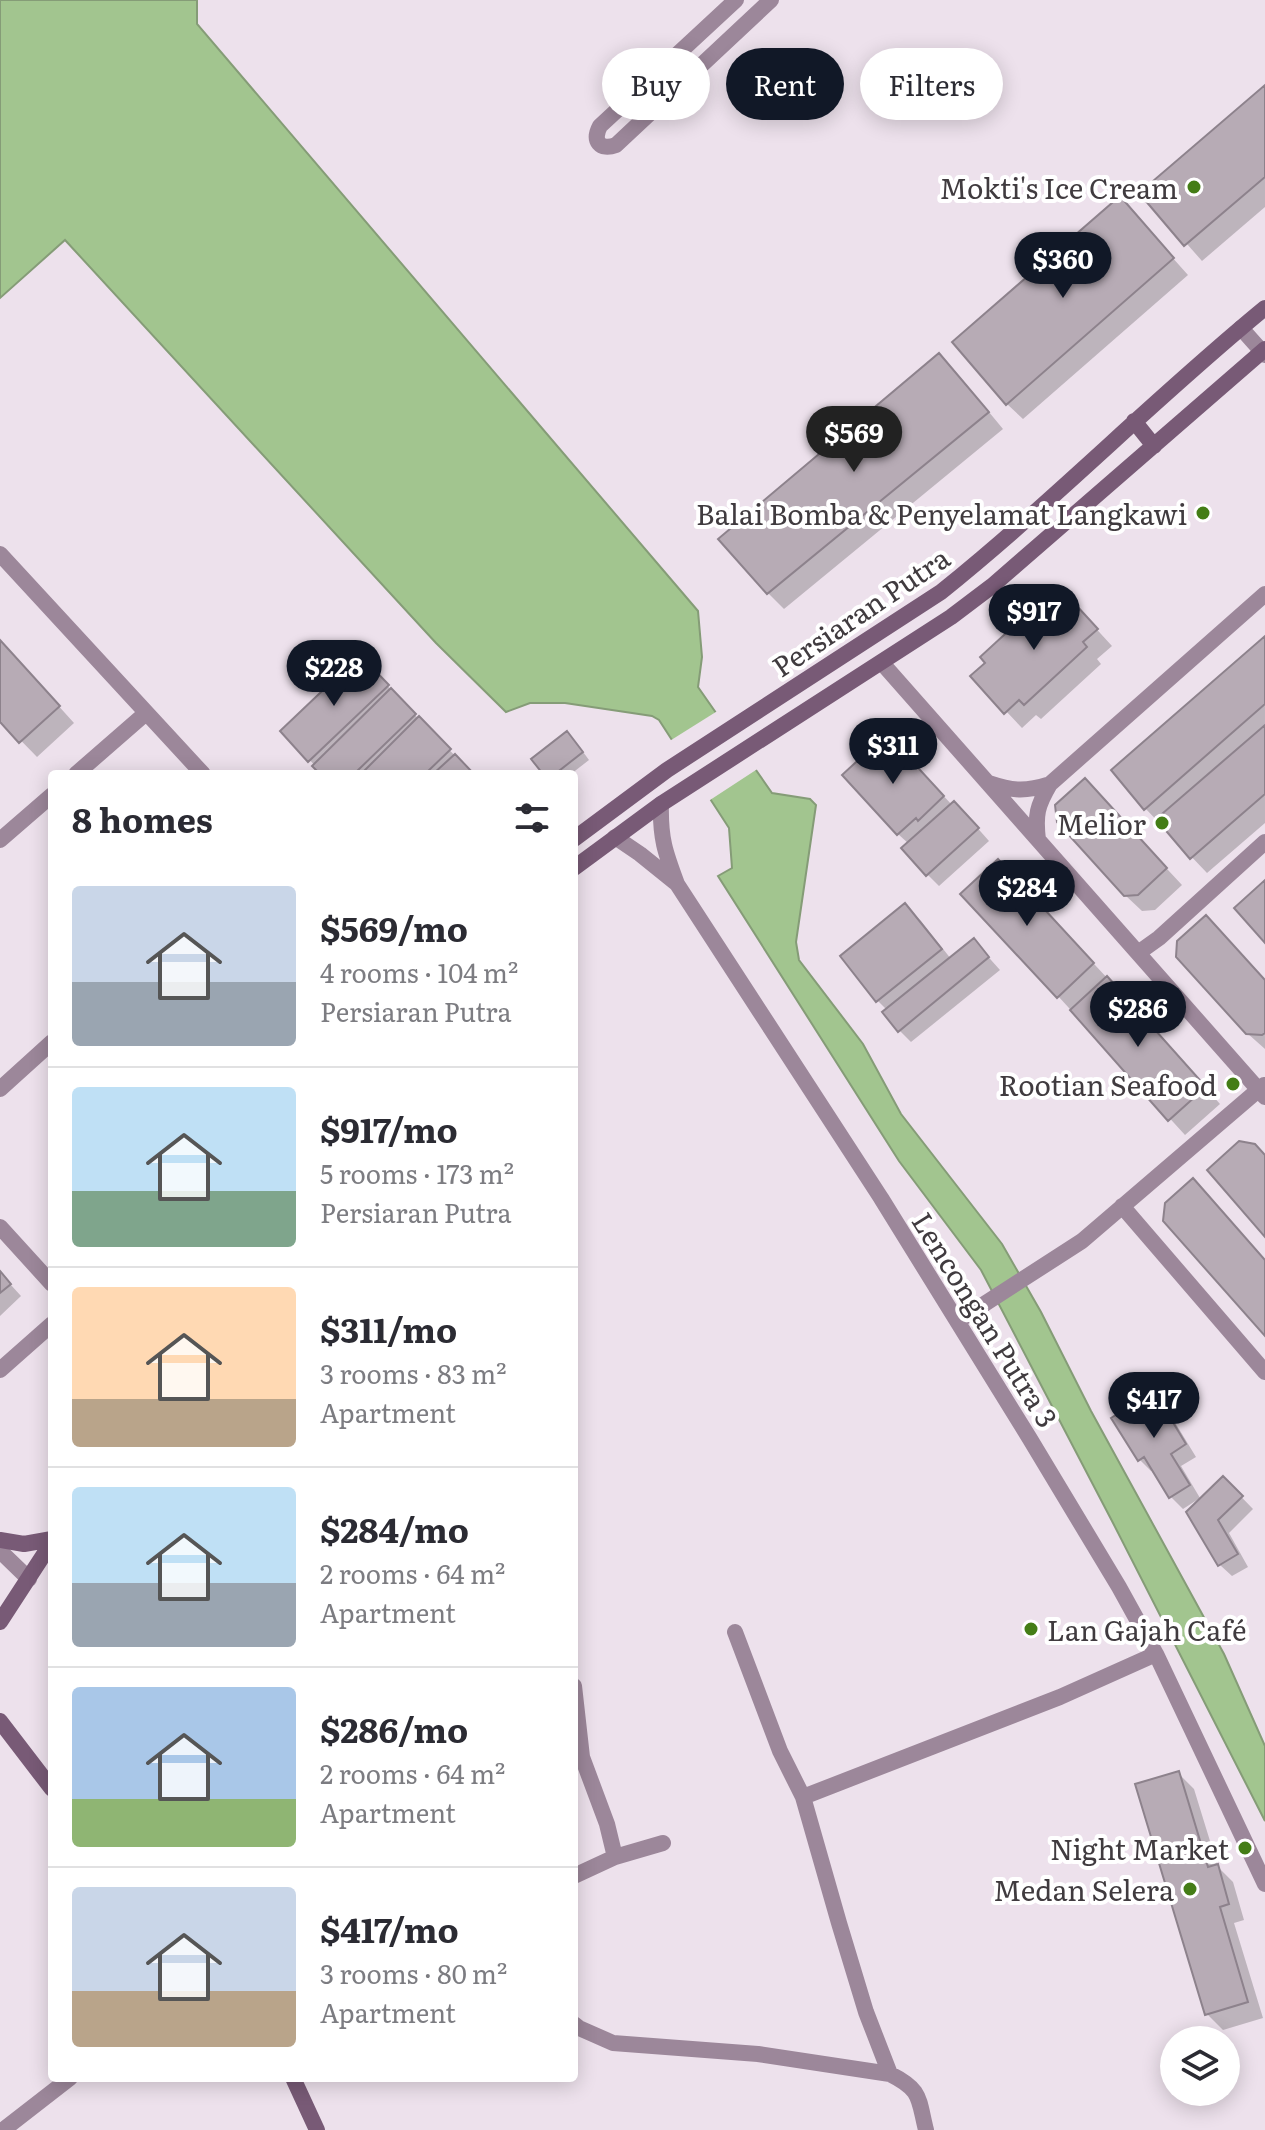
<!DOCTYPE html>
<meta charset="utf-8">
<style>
:root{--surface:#fff;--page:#f2f2f3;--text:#2b2b33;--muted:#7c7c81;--line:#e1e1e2;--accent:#111827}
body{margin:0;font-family:Literata,serif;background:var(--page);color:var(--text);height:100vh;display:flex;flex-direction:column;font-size:30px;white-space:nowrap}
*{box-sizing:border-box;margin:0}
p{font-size:26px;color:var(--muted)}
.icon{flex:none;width:44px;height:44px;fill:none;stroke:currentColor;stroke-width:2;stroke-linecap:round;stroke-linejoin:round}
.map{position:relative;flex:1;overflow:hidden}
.side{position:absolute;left:48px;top:770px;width:530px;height:1312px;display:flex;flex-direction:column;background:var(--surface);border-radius:8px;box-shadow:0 4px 20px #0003}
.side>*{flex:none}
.banner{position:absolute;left:602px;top:48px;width:542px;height:72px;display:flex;gap:16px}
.controls{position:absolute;left:1160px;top:2026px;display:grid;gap:16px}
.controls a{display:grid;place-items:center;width:80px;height:80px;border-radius:50%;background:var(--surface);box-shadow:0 4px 20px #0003;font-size:40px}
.price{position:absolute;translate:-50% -68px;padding:0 18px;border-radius:28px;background:var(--accent);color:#fff;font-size:26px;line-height:52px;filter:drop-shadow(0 2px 4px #0008)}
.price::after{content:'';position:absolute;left:50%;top:48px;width:24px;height:18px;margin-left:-12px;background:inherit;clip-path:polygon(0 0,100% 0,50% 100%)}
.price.selected{background:#222;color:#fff}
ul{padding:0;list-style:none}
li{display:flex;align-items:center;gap:24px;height:200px;padding:0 24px}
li+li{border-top:2px solid var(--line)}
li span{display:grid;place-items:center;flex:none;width:224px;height:160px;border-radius:8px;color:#555}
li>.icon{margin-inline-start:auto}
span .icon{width:96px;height:96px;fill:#fffc;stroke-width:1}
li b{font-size:34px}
h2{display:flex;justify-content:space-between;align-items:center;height:96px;padding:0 24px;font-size:34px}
.pill{padding:0 28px;border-radius:36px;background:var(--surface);box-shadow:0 4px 20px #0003;font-size:28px;line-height:72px}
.pill.selected{background:var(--accent);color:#fff}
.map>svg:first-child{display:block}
</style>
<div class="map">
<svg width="1265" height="2130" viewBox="0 0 1265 2130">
<rect width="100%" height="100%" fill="#ede1ec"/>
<path fill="#a2c58f" stroke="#859c77" stroke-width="2" d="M0 0H197V24L698 611 702 657 698 687 772 793 810 799 816 805 796 942 799 960 863 1044 901 1114 1002 1244 1041 1312 1091 1411 1224 1654 1265 1746V1821L1112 1521 981 1270 899 1161 718 876 732 868 729 828 659 720 652 716 565 703H530L506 712 436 643 65 240 0 298Z"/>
<path fill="#ede1ec" d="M719 710 759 768 707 802 668 742Z"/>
<path fill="#0003" d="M1265 88V207L1202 261 1142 193Z
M1120 199 1188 275 1023 419 1007 404Z
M939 356 955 371 1003 429 784 609 768 593Z
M1049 608 1079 610 1112 646 1097 659 1101 664 1041 719 1036 715 1022 728 973 676Z
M1265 639V823L1207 873 1145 808Z
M0 641 74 723 37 757 0 719Z
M376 673 403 703 473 774H323L283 732Z
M575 741 589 760 571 774H546Z
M914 764 952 805 966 815 989 841 939 886 927 874 909 844 898 834Z
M1100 797 1182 885 1155 910 1142 911 1125 895Z
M1013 877 1123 995 1220 1104 1185 1135 1058 996Z
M905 906 921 921 951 959 974 941 1000 970 911 1042 899 1030 887 1010 877 1000Z
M1265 981V1049L1247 1033Z
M0 1273 21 1296 0 1316Z
M1154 1394 1165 1406 1196 1457 1181 1466 1200 1498 1183 1509 1171 1497 1154 1469 1151 1471 1139 1459Z
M1223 1478 1253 1509 1229 1533 1248 1567 1232 1576 1220 1565 1189 1513Z
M1178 1773 1194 1789 1218 1867 1233 1882 1244 1920 1234 1923 1263 2018 1223 2030 1207 2014Z"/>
<path fill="#b7abb5" stroke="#8d828c" stroke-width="2" d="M1265 85V177L1184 246 1139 193Z
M1120 196 1174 258 1006 405 952 342Z
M939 353 989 412 767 594 718 539Z
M1064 592 1098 629 1083 642 1087 647 1024 705 1019 700 1004 714 970 676 985 663 980 657 1043 599 1049 605Z
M1265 636V704L1144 810 1111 770Z
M0 640 60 706 19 743 0 722Z
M360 655 389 685 308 762 280 731Z
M391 688 416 714 354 774H320L312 766Z
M419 716 451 749 425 774H361Z
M1265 725V794L1190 859 1156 819Z
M567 731 583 752 555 774H543L531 759Z
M880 740 891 752 898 746 944 796 918 821 916 818 897 835 842 775Z
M455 754 474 774H433Z
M1085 778 1167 868 1138 895 1124 896 1057 822 1055 805Z
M954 801 979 828 926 876 901 848Z
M998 859 1094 963 1057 998 960 894Z
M1265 880V943L1234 908Z
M905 903 942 949 876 1002 840 956Z
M1206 915 1265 980V1033L1262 1035 1246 1034 1176 957 1177 941Z
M974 938 989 957 898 1032 882 1012Z
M1107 976 1206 1087 1168 1121 1070 1010Z
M1239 1141 1255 1144 1265 1155V1237L1207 1170Z
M1193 1178 1265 1260V1336L1163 1221 1165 1203Z
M0 1271 11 1284 0 1293Z
M1154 1391 1186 1444 1171 1454 1190 1485 1169 1498 1144 1457 1138 1461 1111 1418Z
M1223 1476 1243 1496 1218 1520 1238 1554 1218 1566 1186 1512Z
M1179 1771 1208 1867 1218 1864 1229 1904 1220 1907 1248 2002 1205 2015 1135 1784Z"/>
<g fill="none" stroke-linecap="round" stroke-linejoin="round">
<path stroke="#9c879a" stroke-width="16" d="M736 0 600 126C592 141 600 151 616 145L771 0
M1241 328 1265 355
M0 554 203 774
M882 663 1265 1097
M76 774 146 713
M989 783C1013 791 1025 792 1050 784
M661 804C660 838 665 852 677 884L881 1198 1030 1439 1119 1587 1156 1654 1265 1884
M615 837 640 854 676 883
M0 840 52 795
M1038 840C1035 815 1037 806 1050 784L1265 594
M1138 953 1159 938 1265 842
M0 1089 52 1042
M1122 1206 1265 1372
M0 1227 52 1284
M958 1321 1082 1241 1264 1085
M0 1370 52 1324
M0 1551 29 1579
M735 1632 780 1751 803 1797 839 1923 866 2012 890 2074
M574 1686 582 1757 607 1824 615 1857
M803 1797 1060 1697 1156 1654
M574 1876 615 1857 663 1843
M574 2024 579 2028 613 2043 758 2054 890 2074C922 2090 918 2098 926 2130
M3 2130 70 2078"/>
<path stroke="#785a76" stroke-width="16" d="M1134 421 1154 446
M574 839 667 770 941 592C1053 502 1154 399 1265 308
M574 868 661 804 951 617 992 586 1265 349
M0 1540 24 1544 52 1539
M0 1622 52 1542
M0 1721 52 1789
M293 2078 317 2130"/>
</g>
<g fill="#447d16" stroke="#fff" stroke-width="3">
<circle cx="1194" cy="187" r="8"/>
<circle cx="1203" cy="513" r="8"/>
<circle cx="1162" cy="823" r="8"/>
<circle cx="1233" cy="1084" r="8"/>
<circle cx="1031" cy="1629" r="8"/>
<circle cx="1245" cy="1848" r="8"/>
<circle cx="1190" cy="1889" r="8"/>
</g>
<g text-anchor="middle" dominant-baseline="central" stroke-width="8" stroke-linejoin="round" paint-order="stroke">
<g font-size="28" fill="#403b3f" stroke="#fff" text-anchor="end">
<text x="1178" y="187">Mokti's Ice Cream</text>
<text x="1187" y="513">Balai Bomba &amp; Penyelamat Langkawi</text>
<text x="1146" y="823">Melior</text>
<text x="1217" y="1084">Rootian Seafood</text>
<text x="1047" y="1629" text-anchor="start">Lan Gajah Café</text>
<text x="1229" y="1848">Night Market</text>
<text x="1174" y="1889">Medan Selera</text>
</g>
<g font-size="28" fill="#403b3f" stroke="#fff">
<text transform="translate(860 611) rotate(-34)">Persiaran Putra</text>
<text transform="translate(986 1319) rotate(58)">Lencongan Putra 3</text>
</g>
</g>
</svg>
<div class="controls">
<a><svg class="icon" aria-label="layers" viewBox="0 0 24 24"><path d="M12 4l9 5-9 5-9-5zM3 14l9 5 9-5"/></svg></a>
</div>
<b class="price" style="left:1063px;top:300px">$360</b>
<b class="price selected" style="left:854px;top:474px">$569</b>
<b class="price" style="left:1034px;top:652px">$917</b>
<b class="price" style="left:334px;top:708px">$228</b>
<b class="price" style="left:893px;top:786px">$311</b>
<b class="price" style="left:1027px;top:928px">$284</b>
<b class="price" style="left:1138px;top:1049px">$286</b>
<b class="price" style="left:1154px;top:1440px">$417</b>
<div class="banner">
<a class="pill">Buy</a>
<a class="pill selected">Rent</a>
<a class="pill">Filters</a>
</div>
<section class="side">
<h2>8 homes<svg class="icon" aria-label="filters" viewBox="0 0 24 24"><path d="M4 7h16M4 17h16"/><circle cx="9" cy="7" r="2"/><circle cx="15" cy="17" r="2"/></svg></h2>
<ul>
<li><span style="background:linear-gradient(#c9d6e8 60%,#9aa5b1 0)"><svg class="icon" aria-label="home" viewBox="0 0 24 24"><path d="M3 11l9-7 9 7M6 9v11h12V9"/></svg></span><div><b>$569/mo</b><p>4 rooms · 104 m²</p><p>Persiaran Putra</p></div></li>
<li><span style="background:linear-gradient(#bfe0f5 65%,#7fa58c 0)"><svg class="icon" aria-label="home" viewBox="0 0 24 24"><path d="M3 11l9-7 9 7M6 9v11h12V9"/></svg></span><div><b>$917/mo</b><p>5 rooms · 173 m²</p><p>Persiaran Putra</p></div></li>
<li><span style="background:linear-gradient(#ffd9b3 70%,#b9a48a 0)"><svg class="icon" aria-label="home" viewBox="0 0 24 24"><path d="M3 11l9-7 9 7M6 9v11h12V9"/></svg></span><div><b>$311/mo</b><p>3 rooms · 83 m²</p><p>Apartment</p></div></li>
<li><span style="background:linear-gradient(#bfe0f5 60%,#9aa5b1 0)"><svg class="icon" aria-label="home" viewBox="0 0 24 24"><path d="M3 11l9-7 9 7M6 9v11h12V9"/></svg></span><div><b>$284/mo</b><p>2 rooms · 64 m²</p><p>Apartment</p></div></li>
<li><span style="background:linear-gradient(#a9c7e8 70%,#8fb573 0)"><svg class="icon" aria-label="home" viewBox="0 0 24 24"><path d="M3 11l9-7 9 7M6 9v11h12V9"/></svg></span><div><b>$286/mo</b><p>2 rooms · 64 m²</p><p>Apartment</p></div></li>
<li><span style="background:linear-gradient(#c9d6e8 65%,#b9a48a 0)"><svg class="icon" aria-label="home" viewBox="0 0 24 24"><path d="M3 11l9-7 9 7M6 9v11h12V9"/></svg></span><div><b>$417/mo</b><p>3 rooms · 80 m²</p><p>Apartment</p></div></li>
</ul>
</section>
</div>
